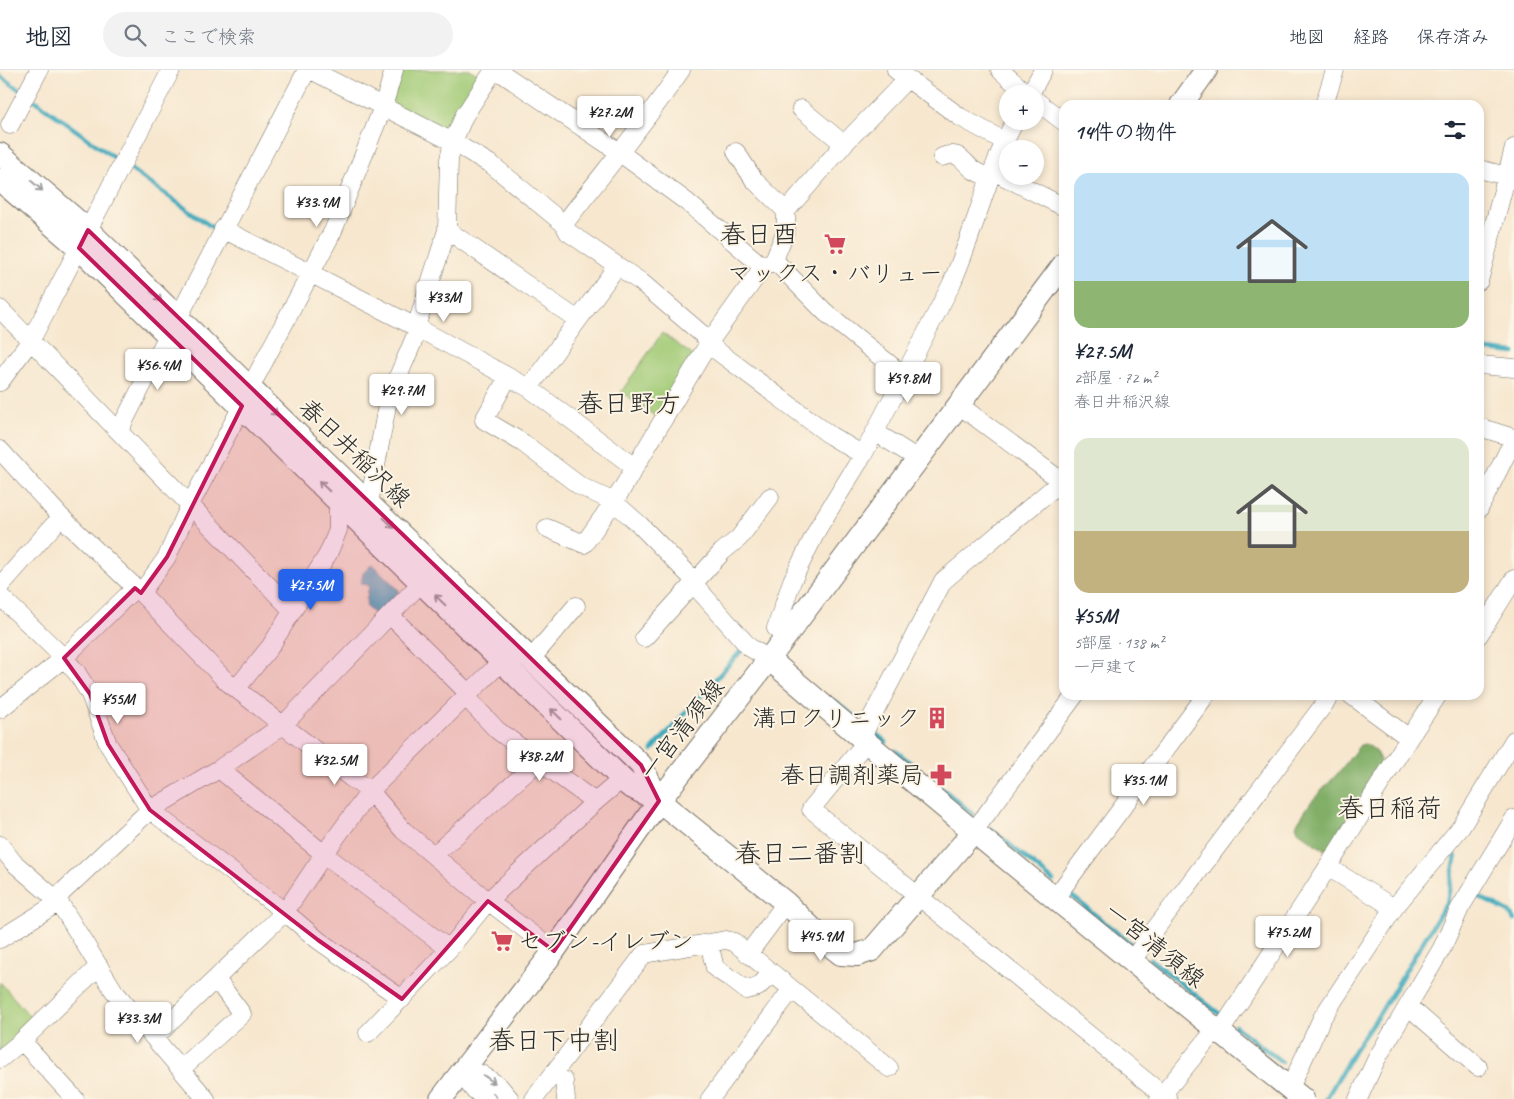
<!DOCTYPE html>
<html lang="ja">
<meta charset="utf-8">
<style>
:root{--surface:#fff;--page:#f2f2f3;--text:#1f2937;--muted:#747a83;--line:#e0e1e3;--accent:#2563eb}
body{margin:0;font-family:Caveat,"Klee One",sans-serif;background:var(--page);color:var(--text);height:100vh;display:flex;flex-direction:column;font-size:19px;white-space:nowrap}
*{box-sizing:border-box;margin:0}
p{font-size:16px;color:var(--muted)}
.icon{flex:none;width:28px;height:28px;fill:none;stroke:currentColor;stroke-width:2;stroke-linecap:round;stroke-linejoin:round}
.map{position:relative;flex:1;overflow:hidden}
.sheet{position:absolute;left:1059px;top:30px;width:425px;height:600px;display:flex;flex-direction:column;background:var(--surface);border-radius:15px;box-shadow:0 2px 8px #0003}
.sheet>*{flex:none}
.controls{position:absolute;left:999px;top:15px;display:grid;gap:10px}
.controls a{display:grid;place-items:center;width:45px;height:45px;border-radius:50%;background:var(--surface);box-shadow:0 2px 8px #0003;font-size:25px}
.price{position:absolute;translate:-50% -42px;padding:0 11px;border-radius:5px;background:#fff;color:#222;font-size:16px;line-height:32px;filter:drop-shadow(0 1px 2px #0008)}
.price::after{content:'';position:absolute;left:50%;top:30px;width:15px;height:11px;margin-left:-8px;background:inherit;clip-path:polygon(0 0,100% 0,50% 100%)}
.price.current{background:var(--accent);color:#fff}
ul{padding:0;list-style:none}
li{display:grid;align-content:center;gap:10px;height:265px;padding:0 15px}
li span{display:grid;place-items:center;height:155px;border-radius:15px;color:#555}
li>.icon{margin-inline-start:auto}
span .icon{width:90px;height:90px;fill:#fffc;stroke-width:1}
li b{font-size:21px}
h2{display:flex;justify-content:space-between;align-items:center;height:60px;padding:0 15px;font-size:21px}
header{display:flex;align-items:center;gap:30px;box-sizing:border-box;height:70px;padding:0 25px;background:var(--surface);border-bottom:1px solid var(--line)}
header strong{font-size:24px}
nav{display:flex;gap:28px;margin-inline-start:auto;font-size:18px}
.search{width:350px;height:45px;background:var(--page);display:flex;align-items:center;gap:12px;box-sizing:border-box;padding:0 18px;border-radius:28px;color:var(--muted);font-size:19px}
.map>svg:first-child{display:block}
</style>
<header>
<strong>地図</strong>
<div class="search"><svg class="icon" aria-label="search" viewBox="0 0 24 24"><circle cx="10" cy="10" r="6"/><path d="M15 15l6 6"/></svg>ここで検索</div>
<nav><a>地図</a><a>経路</a><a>保存済み</a></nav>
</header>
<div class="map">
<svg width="1514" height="1029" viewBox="0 0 1514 1029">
<rect width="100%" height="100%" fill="#fcf5e5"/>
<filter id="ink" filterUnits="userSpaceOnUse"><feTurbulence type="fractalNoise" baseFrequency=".02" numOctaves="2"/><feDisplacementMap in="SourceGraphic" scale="10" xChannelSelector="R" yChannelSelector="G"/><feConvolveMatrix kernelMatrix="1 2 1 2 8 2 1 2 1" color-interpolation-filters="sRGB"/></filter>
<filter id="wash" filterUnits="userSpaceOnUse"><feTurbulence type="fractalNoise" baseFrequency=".0096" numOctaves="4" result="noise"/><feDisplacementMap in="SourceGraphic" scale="20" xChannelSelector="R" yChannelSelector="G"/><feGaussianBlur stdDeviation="1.12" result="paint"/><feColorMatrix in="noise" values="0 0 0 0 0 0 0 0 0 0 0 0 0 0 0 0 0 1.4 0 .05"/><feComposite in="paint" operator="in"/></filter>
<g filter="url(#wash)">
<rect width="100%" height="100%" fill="#f7e7cf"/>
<path fill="#a2cb77" stroke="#667b51" d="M400 0H471L482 8 450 60 443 62 394 36 391 29Z
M662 263 695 287 658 348 621 322Z
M0 912 34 951 0 982Z"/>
<path fill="#81af68" stroke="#566d4a" d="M1365 674C1376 679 1379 686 1382 697L1330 776 1324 780 1298 761 1296 755 1311 732 1339 702 1360 675Z"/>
<path fill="#3eaabd" stroke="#346a74" d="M372 494 400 521 377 546C361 535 367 532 369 515L361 514 363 503Z"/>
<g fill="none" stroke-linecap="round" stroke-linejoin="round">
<path stroke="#3eaabd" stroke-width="4.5" d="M0 6 20 20
M30 27 116 89
M130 99 216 160
M1479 279 1514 283
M835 631 855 647
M875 663 886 672
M652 680 741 581
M896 681 924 704
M932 710 973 744
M991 759 1053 811
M1475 825 1509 842 1514 850
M1072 826 1131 874
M1150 889 1221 945
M1235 956 1282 992
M1326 1029 1355 979 1380 943 1447 832 1456 786"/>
</g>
</g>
<g filter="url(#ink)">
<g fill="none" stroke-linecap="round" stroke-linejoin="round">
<g stroke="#726d64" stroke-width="19">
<path id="minor" d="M311 0 453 72 492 95 564 154 568 162 641 212 710 271
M497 0 619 82 687 132 763 197
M896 0 960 47 1004 71
M1000 0 1027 24
M1030 24 1043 0
M1035 30 1064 52
M1324 35 1335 0
M801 39 844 74
M10 55 39 0
M736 82 754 110 786 141
M942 87C958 80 962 90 972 99 977 103 984 105 990 108
M1479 99 1514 108
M993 101 1064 137
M564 154C603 103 645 53 681 0
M223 159 416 257 529 318 634 397
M447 160 578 250
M774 190 825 242 904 306
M1479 211 1514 78
M0 239 292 540
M178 248 307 0
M708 274 831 366 863 385
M1479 295 1514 298
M508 307 484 350 523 373 580 416 614 432 640 455 695 511 698 519 749 577 769 589
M0 312 31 270 171 0
M250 318 333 161 383 37 394 0
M529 318 617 196
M959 335 1064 413
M1479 357 1514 368
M119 361 168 265
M875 362 918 389
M0 380 61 447 141 523 226 611 351 708 370 721 403 760 488 831 554 881
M369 434 388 330 415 267 416 257 447 160 449 89 453 72 464 46 494 0
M1479 439 1514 369
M547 458 584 474 619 424 710 271 763 197 774 190 786 160V141L844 74 907 9
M0 516 61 447
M141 523 167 487 190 435 242 336
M0 526 64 588 77 603 90 624 108 674 150 740 285 842 318 870 402 929
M390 545 469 624
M1479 565 1514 509
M786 566 776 558 792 511 818 458 863 385 951 215C975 161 987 103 1015 51
M644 568 722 482 739 468 770 427
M531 589 576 536
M236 619 270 577 328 484 338 460V438L341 434
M1351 625 1409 668
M466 627 497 660 595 732 622 709
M0 639 64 588 135 518
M861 668 943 511 1064 409
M866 672 811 739 1168 1029
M219 699 324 784 449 879
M974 761 1075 625
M0 775 13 792 59 832 114 921 206 1029
M434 785 539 691
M1328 797 1394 838
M1055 828 1206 625
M55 829 150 740 219 699 283 655 422 512
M0 869 59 832
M709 873 715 898 727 906
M748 884 786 833
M1132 890 1331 625
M733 910 746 920 758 917 772 903
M1408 936 1478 997
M1220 962 1328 797 1409 668 1438 625
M368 963 449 879 488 831 595 732
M154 968 285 842 324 784 370 721 502 591
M22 971 75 1029
M0 989 22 971 99 896
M181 999 242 944 216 909
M461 1002 481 1004 499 1016 510 1029
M461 1002 472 1018 486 1029
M554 1003 564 1011 566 1029
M1290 1018 1322 948 1394 838 1461 757 1514 670
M534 1029 644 884 726 870 734 872 889 998
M710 1029 792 919
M1159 1029 1216 959
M1358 1029 1376 990 1442 878 1460 838 1514 749"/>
</g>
<g stroke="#726d64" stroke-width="24">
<path id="major" d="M1181 35 1206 0
M0 84 88 160 369 434 641 695 659 731
M0 110 79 178 629 716 659 731 786 833 827 873 841 884 857 885 872 880 974 761
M769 589C944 740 1123 885 1303 1029
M441 1029 554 881 659 731 769 589 1064 194"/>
</g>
<use href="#minor" stroke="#fff" stroke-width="18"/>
<use href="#major" stroke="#fff" stroke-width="22"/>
</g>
<defs><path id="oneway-shaft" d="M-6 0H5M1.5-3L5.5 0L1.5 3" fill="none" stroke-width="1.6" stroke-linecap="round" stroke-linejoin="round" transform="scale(1.25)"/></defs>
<g stroke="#a0a0a0">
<use href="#oneway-shaft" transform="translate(37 116) rotate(41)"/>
<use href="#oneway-shaft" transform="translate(156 226) rotate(44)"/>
<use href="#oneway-shaft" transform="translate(272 340) rotate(44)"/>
<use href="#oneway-shaft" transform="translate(324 416) rotate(-136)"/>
<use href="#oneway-shaft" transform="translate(389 453) rotate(44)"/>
<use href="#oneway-shaft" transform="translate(440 530) rotate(-136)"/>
<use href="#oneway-shaft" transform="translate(556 644) rotate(-136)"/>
<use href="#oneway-shaft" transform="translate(489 1009) rotate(34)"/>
</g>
</g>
<path fill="#c2185b" fill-opacity="0.2" stroke="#c2185b" stroke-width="4" stroke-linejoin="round" d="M88 160 641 695 659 731 554 881 488 831 402 929 318 870 150 740 108 674 90 624 64 588 135 518 141 523 167 487 242 336 79 178Z"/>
<defs>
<g id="supermarket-bare" transform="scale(1.725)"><path d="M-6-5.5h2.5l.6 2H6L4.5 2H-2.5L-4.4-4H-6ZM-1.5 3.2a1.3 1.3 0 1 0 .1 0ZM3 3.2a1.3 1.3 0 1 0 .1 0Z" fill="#d1495b" stroke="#fcf5e5" stroke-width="2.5" paint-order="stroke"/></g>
<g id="building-bare" transform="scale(1.725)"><path d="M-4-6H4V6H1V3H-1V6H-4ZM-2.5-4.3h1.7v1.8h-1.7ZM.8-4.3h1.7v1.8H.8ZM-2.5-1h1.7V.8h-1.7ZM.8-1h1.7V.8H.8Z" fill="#d1495b" stroke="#fcf5e5" stroke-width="2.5" paint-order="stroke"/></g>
<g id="pharmacy-bare" transform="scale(1.725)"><path d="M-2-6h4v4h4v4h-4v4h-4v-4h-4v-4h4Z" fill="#d1495b" stroke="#fcf5e5" stroke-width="2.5" paint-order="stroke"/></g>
</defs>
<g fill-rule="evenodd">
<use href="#supermarket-bare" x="835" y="174"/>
<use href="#building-bare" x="937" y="648"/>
<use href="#pharmacy-bare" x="941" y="705"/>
<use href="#supermarket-bare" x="502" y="871"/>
</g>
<g text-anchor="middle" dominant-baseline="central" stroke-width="4" stroke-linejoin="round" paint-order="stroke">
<g font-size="24" fill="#2b2b2b" stroke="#fcf5e5" text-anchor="end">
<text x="835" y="203" text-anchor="middle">マックス・バリュー</text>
<text x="920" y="648">溝口クリニック</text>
<text x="924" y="705">春日調剤薬局</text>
<text x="518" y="871" text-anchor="start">セブン-イレブン</text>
</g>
<g font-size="24" fill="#2b2b2b" stroke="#fcf5e5">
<text transform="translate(355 383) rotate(44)">春日井稲沢線</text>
<text transform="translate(682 659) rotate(-52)">一宮清須線</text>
<text transform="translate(1155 875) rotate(39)">一宮清須線</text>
</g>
<g font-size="26" fill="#2b2b2b" stroke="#fcf5e5">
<text x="759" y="164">春日酉</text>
<text x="629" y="333">春日野方</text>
<text x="1390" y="738">春日稲荷</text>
<text x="800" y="783">春日二番割</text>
<text x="554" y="970">春日下中割</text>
</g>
</g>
</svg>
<div class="controls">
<a>+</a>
<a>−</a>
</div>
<b class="price" style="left:610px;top:68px">¥27.2M</b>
<b class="price" style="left:317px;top:158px">¥33.9M</b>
<b class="price" style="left:444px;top:253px">¥33M</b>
<b class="price" style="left:158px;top:321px">¥56.4M</b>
<b class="price" style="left:908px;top:334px">¥59.8M</b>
<b class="price" style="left:402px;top:346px">¥29.7M</b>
<b class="price current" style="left:311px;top:541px">¥27.5M</b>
<b class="price" style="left:118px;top:655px">¥55M</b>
<b class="price" style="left:540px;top:712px">¥38.2M</b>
<b class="price" style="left:335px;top:716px">¥32.5M</b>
<b class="price" style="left:1144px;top:736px">¥35.1M</b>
<b class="price" style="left:1288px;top:888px">¥75.2M</b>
<b class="price" style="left:821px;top:892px">¥45.9M</b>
<b class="price" style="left:138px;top:974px">¥33.3M</b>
<section class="sheet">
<h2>14件の物件<svg class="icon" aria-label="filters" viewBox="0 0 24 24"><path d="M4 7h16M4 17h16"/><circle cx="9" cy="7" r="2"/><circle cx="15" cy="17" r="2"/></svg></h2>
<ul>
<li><span style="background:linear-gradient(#bfe0f5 70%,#8fb573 0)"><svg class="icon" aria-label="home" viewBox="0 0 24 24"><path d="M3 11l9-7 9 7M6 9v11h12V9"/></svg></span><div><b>¥27.5M</b><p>2部屋 · 72 m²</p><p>春日井稲沢線</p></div></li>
<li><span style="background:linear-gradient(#dfe7d0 60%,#c2b280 0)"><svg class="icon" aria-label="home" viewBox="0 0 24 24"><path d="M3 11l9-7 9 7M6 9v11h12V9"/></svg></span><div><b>¥55M</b><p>5部屋 · 138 m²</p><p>一戸建て</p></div></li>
</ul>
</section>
</div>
